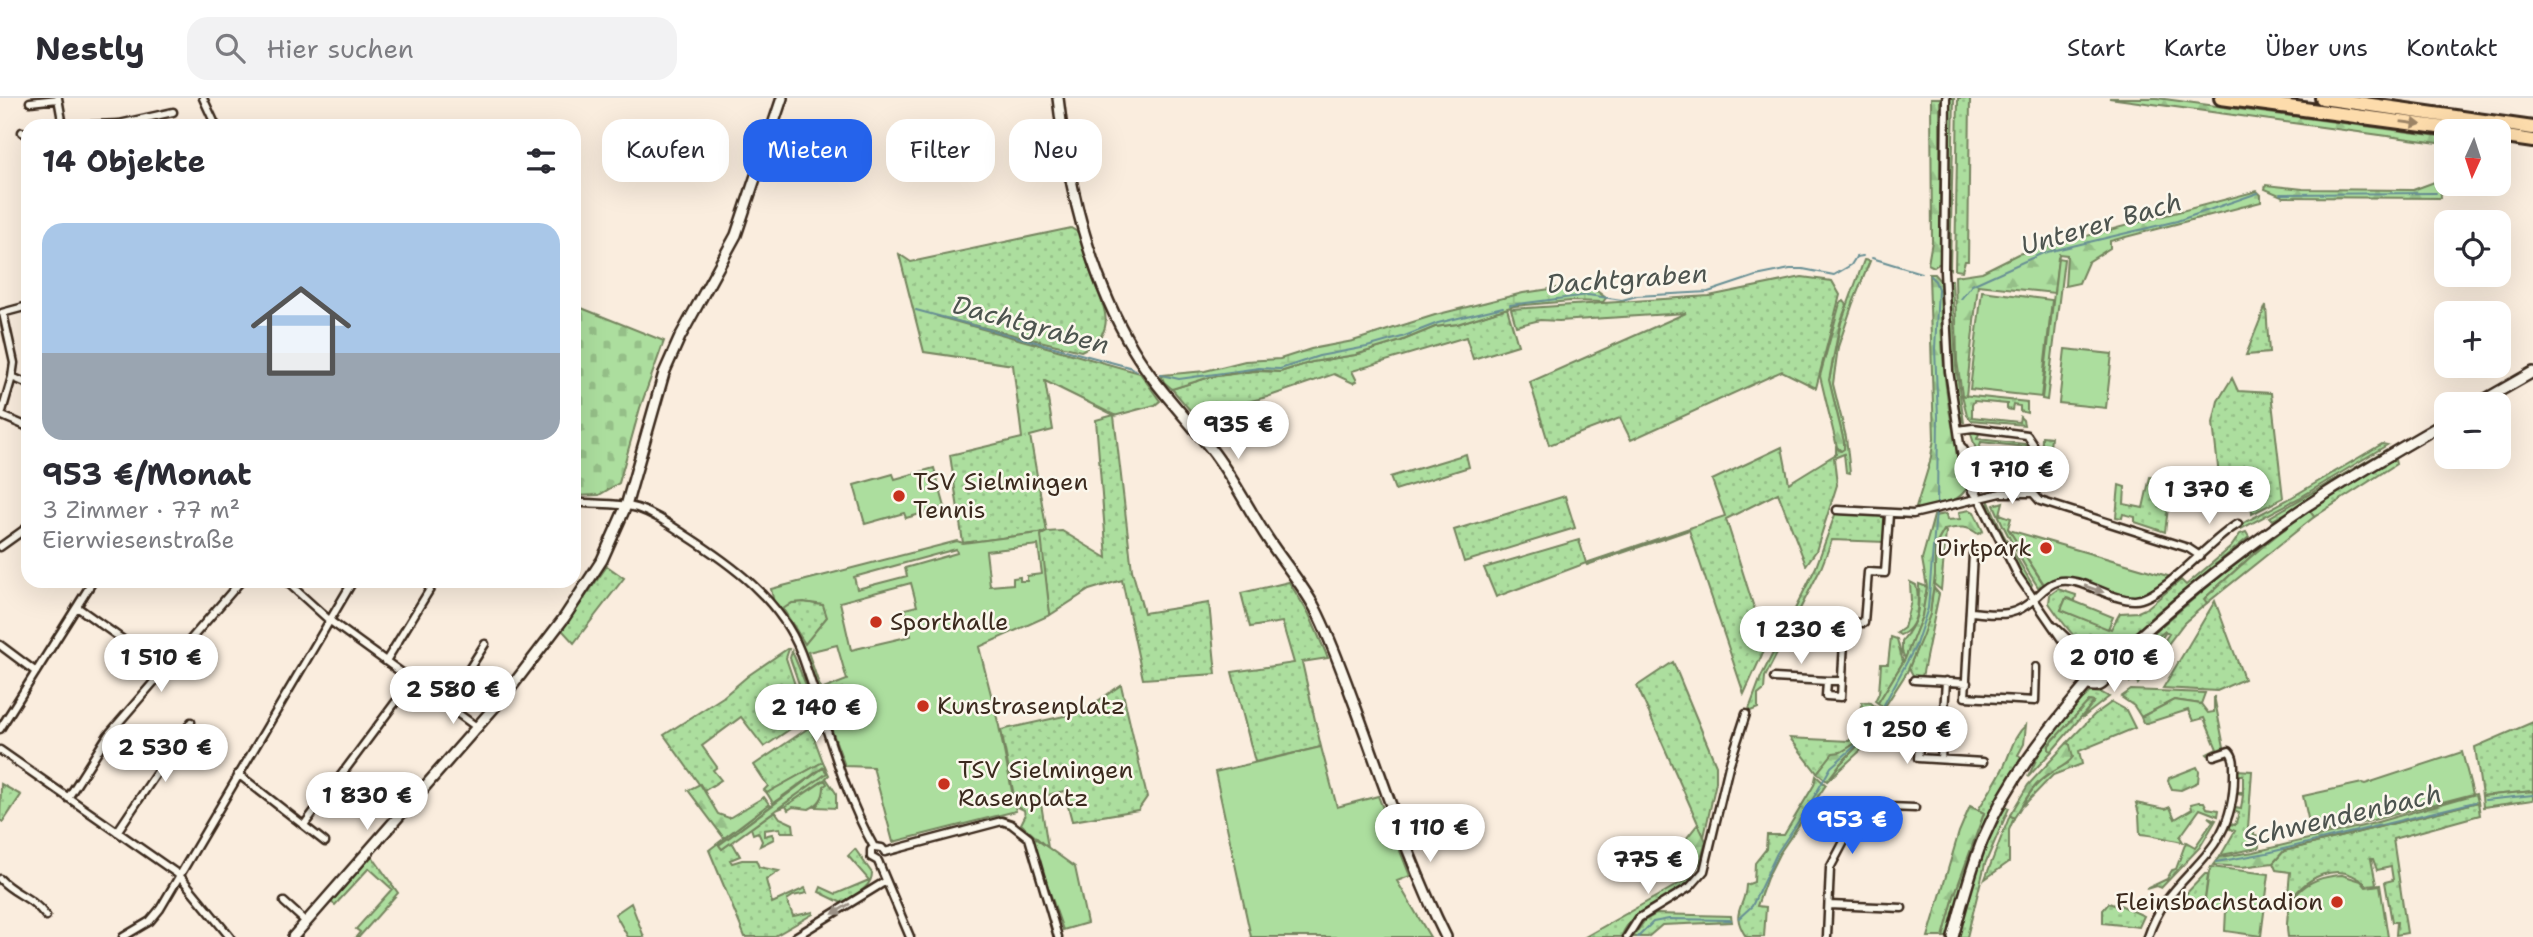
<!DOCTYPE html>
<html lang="de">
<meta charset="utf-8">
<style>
:root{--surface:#fff;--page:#f2f2f3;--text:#2b2b33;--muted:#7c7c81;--line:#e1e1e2;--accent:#2563eb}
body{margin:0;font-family:"Shantell Sans",sans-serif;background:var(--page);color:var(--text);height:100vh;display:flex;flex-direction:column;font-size:26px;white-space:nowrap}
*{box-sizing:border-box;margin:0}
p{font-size:23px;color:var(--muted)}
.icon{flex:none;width:38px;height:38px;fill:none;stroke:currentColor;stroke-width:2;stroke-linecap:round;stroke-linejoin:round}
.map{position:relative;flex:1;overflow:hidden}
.panel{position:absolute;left:21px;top:21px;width:560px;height:469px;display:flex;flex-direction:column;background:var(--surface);border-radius:21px;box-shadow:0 7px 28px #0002}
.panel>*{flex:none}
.top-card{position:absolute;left:602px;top:21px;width:665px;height:63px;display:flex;gap:14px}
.needle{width:46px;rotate:183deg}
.fabs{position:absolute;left:2434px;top:21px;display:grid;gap:14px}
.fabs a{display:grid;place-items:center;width:77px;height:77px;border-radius:14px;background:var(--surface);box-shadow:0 7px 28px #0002;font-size:35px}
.price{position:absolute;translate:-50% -60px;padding:0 16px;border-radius:24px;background:#fff;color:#222;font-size:23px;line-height:46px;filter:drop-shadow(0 2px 4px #0008)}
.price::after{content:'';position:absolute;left:50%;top:42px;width:21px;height:16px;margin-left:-10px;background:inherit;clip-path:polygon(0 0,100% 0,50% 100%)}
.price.on{background:var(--accent);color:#fff}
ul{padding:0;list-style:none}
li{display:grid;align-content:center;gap:14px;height:371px;padding:0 21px}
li+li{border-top:2px solid var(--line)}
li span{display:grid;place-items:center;height:217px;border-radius:21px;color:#555}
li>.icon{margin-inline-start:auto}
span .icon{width:126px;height:126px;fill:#fffc;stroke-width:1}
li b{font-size:30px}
h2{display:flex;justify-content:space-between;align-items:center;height:84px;padding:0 21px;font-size:30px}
.tag{padding:0 24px;border-radius:21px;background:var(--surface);box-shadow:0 7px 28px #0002;font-size:24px;line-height:63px}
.tag.on{background:var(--accent);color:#fff}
header{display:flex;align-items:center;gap:42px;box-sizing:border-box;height:98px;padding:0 35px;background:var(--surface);border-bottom:2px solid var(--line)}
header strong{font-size:33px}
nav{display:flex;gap:38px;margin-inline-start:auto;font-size:24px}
.search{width:490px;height:63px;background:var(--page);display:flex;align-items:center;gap:18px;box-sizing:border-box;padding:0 24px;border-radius:21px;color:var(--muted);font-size:26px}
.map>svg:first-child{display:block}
</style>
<header>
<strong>Nestly</strong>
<div class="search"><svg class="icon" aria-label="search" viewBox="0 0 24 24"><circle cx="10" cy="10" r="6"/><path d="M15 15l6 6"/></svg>Hier suchen</div>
<nav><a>Start</a><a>Karte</a><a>Über uns</a><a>Kontakt</a></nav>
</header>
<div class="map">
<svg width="2533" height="839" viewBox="0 0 2533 839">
<defs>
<pattern id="grass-dots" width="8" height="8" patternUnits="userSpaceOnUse" patternTransform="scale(1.75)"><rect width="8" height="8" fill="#acde9e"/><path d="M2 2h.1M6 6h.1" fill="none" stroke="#95bf88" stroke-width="1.8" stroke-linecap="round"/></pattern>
<pattern id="forest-firs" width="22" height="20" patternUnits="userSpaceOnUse" patternTransform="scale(1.75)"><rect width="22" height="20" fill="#acde9e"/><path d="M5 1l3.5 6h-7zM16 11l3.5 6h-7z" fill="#95bf88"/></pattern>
<pattern id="wetland-marsh" width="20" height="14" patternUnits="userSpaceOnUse" patternTransform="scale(1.75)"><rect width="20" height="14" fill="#acde9e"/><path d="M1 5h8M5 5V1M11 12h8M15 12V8" fill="none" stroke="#95bf88"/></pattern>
<pattern id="cemetery-stones" width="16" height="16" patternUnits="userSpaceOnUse" patternTransform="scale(1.75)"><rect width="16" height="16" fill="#acde9e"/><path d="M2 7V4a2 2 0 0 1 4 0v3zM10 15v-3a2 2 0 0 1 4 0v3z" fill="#95bf88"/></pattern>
</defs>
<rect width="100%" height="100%" fill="#faedde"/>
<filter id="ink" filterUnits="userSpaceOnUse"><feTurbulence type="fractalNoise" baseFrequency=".0143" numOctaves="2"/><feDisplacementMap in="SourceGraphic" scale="14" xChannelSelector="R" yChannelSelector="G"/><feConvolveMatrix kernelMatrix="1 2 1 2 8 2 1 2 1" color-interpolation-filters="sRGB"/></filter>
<g filter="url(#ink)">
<path fill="url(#grass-dots)" stroke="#74845e" stroke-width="2" fill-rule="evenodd" d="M1950 0H1954L1950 170 1948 167Z
M1958 0H1970L1968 163H1965L1962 173 1955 172Z
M1071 130 1079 135C1083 149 1086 164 1092 178 1103 209 1121 234 1081 253L936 218 1140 275 1160 303 1155 307 1114 318 1132 472 1144 515 1209 505 1216 576 1143 581 1122 482 1089 492 1050 517 1040 436 1046 434 963 445 950 357 1022 340 1013 267 924 254 899 156 911 164ZM1045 283 1114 317 1096 322 1107 460 1062 433 1047 434 1030 338 1053 332Z
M1864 162 1870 163 1853 205 1838 249 1833 286 1846 339 1850 375 1846 374 1844 356 1834 360 1837 387 1816 453 1806 467 1778 395 1726 421 1766 548 1744 596 1689 432 1587 467 1586 465 1496 499 1484 470 1579 442 1586 465 1725 418 1712 382 1782 349 1789 385 1836 356V349L1840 353 1843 351 1844 344 1829 282 1841 225Z
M1802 179 1832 183 1840 197 1816 290 1782 273 1631 342 1620 320 1549 347 1530 284 1686 215 1559 223 1540 222 1516 228 1511 211 1709 198Z
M1948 182H1952L1956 268 1964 325C1948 301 1949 214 1948 182Z
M2266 207 2269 255 2246 257Z
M1507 210 1518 247 1473 261 1466 239 1352 273 1357 283 1353 285 1334 276 1267 299 1194 317 1172 291 1210 279 1255 273 1280 274 1312 264 1355 257 1401 243 1435 229 1457 226Z
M2232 280 2238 293 2271 295 2283 400 2252 416 2250 393 2239 394 2237 386H2232L2231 376 2219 378 2213 325 2218 303Z
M1962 297 2027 304V315L2020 313V308L2013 307 2012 312 2007 311V306L1974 303 1972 307V319L2019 324 2020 319 2023 322 2024 327 1971 322 1967 317Z
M1970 333H1980L1977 341 2025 346 2028 348 2029 354H2026V349L1981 344 1978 355 1982 356V361L2025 365 2026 361H2029L2028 374 2026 369 1989 365 1987 382 2018 385 2017 389H1988Z
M2042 338 2051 339 2047 385H2041Z
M2382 346 2387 347 2299 400 2241 431 2234 430 2287 402Z
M2387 351 2297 409 2273 422 2270 419Z
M1466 356 1469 369 1395 392 1390 379Z
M2391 362H2395L2396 366 2314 419 2310 413Z
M2170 375 2191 377 2193 402H2169L2165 434 2135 424V419L2123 416 2122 420 2116 419 2119 387 2125 389 2124 406 2143 410 2150 379 2169 381Z
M1565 398 1575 430 1464 464 1454 432Z
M1989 404 2003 436 2032 486 2031 489C2019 479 1986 418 1989 404Z
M2003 404 2000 416 2011 420 2008 430 2044 487 2038 489C2021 463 2006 436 1994 407Z
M1836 414 1887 418 1885 444 1832 442 1821 470 1765 579 1764 592 1758 597V610L1748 614 1761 579 1816 469Z
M1944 432 1946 434 1941 492 1934 486 1935 448Z
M2279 433 2205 500 2207 505 2184 525 2138 586 2137 583 2169 536 2165 534 2134 558 2130 569 2126 573 2123 561 2231 469Z
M2246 434 2249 439 2155 516 2115 553C2107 551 2102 556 2094 554 2079 549 2058 518 2049 505L2050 497 2058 491 2076 497 2075 503 2066 500 2061 512 2111 531 2120 515 2138 514 2147 510 2181 482 2186 487 2231 449 2240 436Z
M607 468 624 480 574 545 562 532Z
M1289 484 1309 516 1328 560 1302 564 1321 649 1255 664 1232 574 1294 565 1282 524 1250 529 1241 495Z
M1910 484 1916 487C1920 504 1918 531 1900 537L1897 535 1904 530 1911 503Z
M1919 486 1927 489 1922 518 1905 561 1902 553V543C1919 522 1919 513 1919 486Z
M1933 489 1939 496 1922 579H1914L1909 570 1930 516Z
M2215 503 2244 581 2217 593 2163 590Z
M804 504 823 507 827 519 805 547 782 510 792 505Z
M1891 539 1897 541 1903 564 1878 605 1875 603 1879 595 1881 566H1888Z
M787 551H789L786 560 806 620 764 649 741 619 702 648 717 669 713 672 721 682 704 693 664 637 723 599 749 577Z
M792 553 815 609 811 621 790 560Z
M1673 564 1716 667V684L1704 739 1637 588Z
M1121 587 1147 699 1138 712 1072 723 1064 693 1040 699 1048 750 1021 726 1025 718 1024 712 1016 708 1001 632 1082 614Z
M2131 592 2205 595 2201 606 2174 602 2141 619 2134 608 2121 599Z
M2091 594 2102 595 2109 599 2082 620 2093 604 2089 603 2049 647 2052 653 2028 679 2039 656 2037 654 2074 608Z
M1862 604 1871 605 1877 610C1871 622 1865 634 1856 644 1844 657 1827 659 1817 675L1790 640 1849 643 1860 631Z
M2112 604 2126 612 2135 630 2079 653 2082 666 2053 677 2023 708C2031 687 2049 675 2068 665L2070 647 2067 645 2094 617Z
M1882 613 1886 616 1880 635 1827 683 1840 666 1870 635Z
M2533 624V693L2482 698 2475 649Z
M2026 627 2024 646 2018 657 2023 660C2007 686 1990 712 1979 741 1966 773 1957 806 1948 839H1943L1954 798 1984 715 1978 712C1986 699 1995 686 2002 672 2011 656 2012 639 2026 627Z
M810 629 823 664 767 695 764 692 768 688 754 667Z
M825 668 829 677 826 680 836 695V710L815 709C824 702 823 692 824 682L786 708 776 712 826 674 823 670 772 705Z
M2236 672 2252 673 2248 731 2254 732V738H2259V750L2221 757 2235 733 2228 730 2230 726 2235 727 2239 715 2234 713 2235 710 2241 711 2243 697 2237 696V694H2243V677H2236Z
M1816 678 1826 687 1779 756 1767 780 1757 808 1766 809 1764 839H1746C1729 812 1745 812 1746 787L1754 784 1755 765 1766 751 1767 737H1784L1814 687Z
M1 686 21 697 3 724 0 722Z
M2199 704H2204L2207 710 2219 712 2218 718 2200 711 2180 739 2183 744C2168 742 2156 737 2140 736L2139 716 2136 705 2165 711 2170 709 2175 721 2192 711 2191 706Z
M2478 704 2480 717 2393 741 2407 835 2396 837 2397 824H2392L2385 784 2393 782 2391 769 2377 772 2373 761H2371L2376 786 2367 787C2338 760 2304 779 2287 808L2290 774 2276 772 2273 765 2284 753Z
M769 706 771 708 719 747 722 751 732 744 740 758 730 762 732 765 742 762H756L759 769 779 773 766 782 772 805 805 790 807 795 793 798 787 802 793 818 813 814V816L773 839H745L709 752Z
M2006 709 2009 710 1985 766 1967 839H1958C1970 795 1978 746 2006 709Z
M775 713 780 720 793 726 794 734H781L780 730 764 732V738L772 736 774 741 760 748 762 743 758 734 753 736 751 730Z
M2010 717 2014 720 2009 732V764L1985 781Z
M2208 719 2216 722 2200 749 2161 790 2156 788 2146 791 2167 781 2172 772 2176 771 2186 744 2195 749 2213 723Z
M855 751 872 775C872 790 854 797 842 805L819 794 821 789 836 796 869 782 848 758Z
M372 758 398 795 359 839H356L360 834 356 831 392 791 369 770 335 807 331 804Z
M2205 776H2208L2204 810 2177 805Z
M1691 779 1694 780C1672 805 1636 803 1621 839H1585Z
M2109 805 2114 807 2116 805 2144 818 2139 829 2103 825V812Z
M1656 816 1731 818 1732 824 1662 827 1648 839H1633L1645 822Z"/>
<path fill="url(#forest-firs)" stroke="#74845e" stroke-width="2" d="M1931 0H1940V165L1934 169 1928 166 1932 143Z
M2109 0H2157L2446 39V46Z
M2440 82 2441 100 2284 99 2265 91 2266 87 2303 91 2413 92Z
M2257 93 2261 97V104L2110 143V150L2088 164 2079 185 2065 188 2067 157 2059 156 2054 195 1978 187 1966 298 1962 297 1957 263 1955 178 1982 174 2018 156Z
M1929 176H1934L1940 183C1941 253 1945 321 1968 388 1959 407 1934 408 1915 413L1930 364 1934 341Z
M1844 203 1847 207 1840 225 1829 282 1844 344V351L1841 353 1837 349 1820 278 1840 205Z
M1970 412 1974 414 1983 433 1978 436C1967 427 1958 429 1944 432L1935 448V477L1930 516 1922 539 1907 574 1884 610 1878 605 1905 561 1922 518 1927 489 1922 461 1934 418 1946 416 1947 422 1960 421 1959 414Z
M2310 413 2314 419 2207 505 2204 501C2239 469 2272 438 2310 413Z
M2165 533 2166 534 2130 584 2126 573 2130 569 2134 558Z
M2214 598 2224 649 2208 657 2207 656 2217 651 2204 620 2193 623 2188 612 2147 625H2143L2141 619 2174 602 2201 606 2208 615 2214 614Z
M2089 603 2094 604 2052 653 2049 652V647Z
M1877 610 1882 613 1870 635 1840 666 1827 683 1817 675 1833 655 1841 654 1856 645Z
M2067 645 2070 647 2073 659C2065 670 2050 673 2040 683 2028 694 2023 707 2014 720L2010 717 2028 687Z
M823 664 825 668 773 705 767 695Z
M2197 669 2199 673 2198 684 2181 692 2172 691 2168 683 2169 680Z
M700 686 718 716 729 720 764 699 769 706 724 740 688 692Z
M2533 693V702L2483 709 2482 698Z
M2476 696 2478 704 2284 753 2273 765 2242 769 2213 767 2219 759 2254 754 2367 727Z
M1970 708 1984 715 1954 798 1943 839H1928L1959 734Z
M1698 726 1706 743C1702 757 1700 773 1686 779L1675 755Z"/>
<path fill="url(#wetland-marsh)" stroke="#74845e" stroke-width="2" d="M1557 190H1593L1606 200 1603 204 1571 203 1514 208 1457 226 1435 229 1401 243 1355 257 1312 264 1280 274 1256 272 1210 279 1172 291 1164 284 1161 277 1205 273 1245 263 1280 261 1311 251 1353 243 1435 217 1523 195Z"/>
<path fill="url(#cemetery-stones)" stroke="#74845e" stroke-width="2" d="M574 207 664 243 640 310 619 385 599 397 574 398Z"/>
<path fill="#acde9e" stroke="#74845e" stroke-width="2" fill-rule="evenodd" d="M2058 160 2064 161 2047 302 2042 301Z
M1982 193 2052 202 2041 299 1970 291Z
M2065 251 2112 256 2106 310 2059 305Z
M934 370 945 409 906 420 904 415 865 426 854 387 893 376 895 381Z
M2009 432 2171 479C2156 490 2145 500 2126 499 2101 490 2069 469 2044 486Z
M1047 434 1041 437 1050 517 979 549 999 628 1016 713 893 744 873 669 845 668 817 592 774 505 771 491 957 443 963 445ZM1038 447 1042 476 1027 478V483H1020V479L1013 480V486L990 488 986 453ZM956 451 957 455 905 470 907 478 857 491 854 479ZM911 485 917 508 905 511 911 538 851 552 840 504ZM804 504 823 507 827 519 805 546 783 511 792 505ZM837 547 847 582 821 592 808 554ZM842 590 847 602 836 606 837 610 828 613 822 597Z
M2066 500 2113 519 2108 531 2061 512Z
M792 589 801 615 787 620 778 594Z
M1321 649 1337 709 1378 698 1410 778 1397 783 1430 839H1251L1215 674Z
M2462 654 2473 696 2312 738 2303 698 2362 685 2365 686Z
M823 670 827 675 722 751 719 747Z
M825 682 827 686 824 688C824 700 819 706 809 711L793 709 788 712 786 708Z
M1031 740 1036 741 1075 769 1087 825 1063 832Z
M2211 769 2269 776 2261 838 2225 833 2226 812 2204 809 2209 774Z
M2342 777 2361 783 2366 789 2380 787 2388 839H2288C2282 801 2303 779 2342 777Z
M631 805 644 839H628L615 816Z"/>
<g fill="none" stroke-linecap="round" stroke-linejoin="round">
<path stroke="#678f94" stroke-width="2" d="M2280 96 2436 95
M1872 160 1921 175
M1930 178 1935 183 1938 191 1935 251 1938 318 1937 408
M1961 201 1972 187 2043 155 2177 123 2258 95
M1510 207 1588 197 1622 202 1637 198 1708 194 1756 178 1790 171H1803L1834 177 1851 167 1856 159 1863 158
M916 212 1129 269 1137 273
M1161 277 1179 281 1259 270 1280 271 1319 258 1367 249 1402 239 1438 225 1503 209
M2485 702 2533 697
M2216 764 2267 755 2475 704
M1739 820 1752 808 1777 755 1810 706 1831 669 1855 648 1872 629 1915 549 1928 510 1936 414
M1638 839 1653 824 1669 821 1731 822"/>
<g stroke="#3b2a1e" stroke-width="11">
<path id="street" d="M58 0 63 28
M203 0 216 28
M1946 0 1944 173 1949 273 1962 360 1972 393 1979 400 2018 478 2078 565 2083 576
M30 4 58 1
M70 28 119 26 173 14
M22 34 28 37
M2 215 28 208
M3 215 14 265 12 279 28 286
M0 317 28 329
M1 317 12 279
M1958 332 1973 330 2027 337 2033 346V395L2040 403 2188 450 2200 458
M1962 349 1967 357 1978 399
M574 404C595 407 617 404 637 410 655 416 669 426 684 436 731 466 780 501 801 555 825 620 840 689 874 749L882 750 885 754
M1837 412 1913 416 2001 395H2033
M0 449 28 429
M1973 456 1965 599 2035 603 2036 569
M286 483 329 522 478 630
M77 509 164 571
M1970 514C1998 516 2013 521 2035 500 2041 495 2048 486 2057 484 2080 477 2110 503 2135 502 2163 501 2211 440 2238 426
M2055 529 2092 564
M0 547 36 574
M386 563 435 483
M1774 580 1827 583
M1914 582 1967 585
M1842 583H1827L1826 598 1841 599 1845 524 1864 525 1868 474 1885 475 1889 416
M447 606 485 546
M0 631 93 483
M1943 638 1920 637 1918 660 1983 664
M0 652 179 777 230 839
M1941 661 1946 583
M238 676 325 744
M68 700 108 637 241 483
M304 727 412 582
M117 734 191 624
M874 749 871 752V759L878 763 910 839
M885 754 1002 723 1011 726 1029 740 1058 839
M0 781C15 797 31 798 46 818
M284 804 306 824
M1829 807 1902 810
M123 839 150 823 160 811 353 483
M795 839 886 783
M1627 839 1639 820 1690 789 1704 773 1729 668 1746 616
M1827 839 1830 770 1863 708 1915 710
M2148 839C2170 770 2234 764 2234 678 2234 668 2235 659 2229 653L2214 658"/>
</g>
<g stroke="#3b2a1e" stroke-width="14">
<path id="secondary" d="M1058 0C1068 86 1088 176 1133 251 1155 288 1185 318 1211 351 1233 379 1248 411 1268 441 1283 464 1302 486 1315 510 1332 543 1344 579 1357 613 1385 689 1410 767 1446 839
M2477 306 2533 274
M2083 576a12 12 0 1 1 24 0a12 12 0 1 1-24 0Z
M2106 569C2168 511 2234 457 2305 409 2351 379 2399 351 2446 324
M293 839 506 596 564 520 602 462 626 408 664 275 680 239 736 137 782 0
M1953 839C1962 806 1970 773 1983 741 2008 682 2047 633 2088 585"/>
</g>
<g stroke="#3b2a1e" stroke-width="18">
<path id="highway" d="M2221 0 2468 33
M2322 0 2533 30
M2499 38 2533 43"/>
</g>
<use href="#street" stroke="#fbf7ec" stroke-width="6"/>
<use href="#secondary" stroke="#fbf7ec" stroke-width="9"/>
<use href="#highway" stroke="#fddcac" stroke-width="12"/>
</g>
<defs><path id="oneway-solid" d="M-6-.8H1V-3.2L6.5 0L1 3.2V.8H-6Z" transform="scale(1.75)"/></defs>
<use fill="#9c8365" href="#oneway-solid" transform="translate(2411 25) rotate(8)"/>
<g fill="#9b9085">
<use href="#oneway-solid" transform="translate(2094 491) rotate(19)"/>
<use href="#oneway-solid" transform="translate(841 811) rotate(149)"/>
</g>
</g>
<g fill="#c8321e" stroke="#fbf7ec" stroke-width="2.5">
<circle cx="899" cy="398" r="7"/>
<circle cx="2046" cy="450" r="7"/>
<circle cx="876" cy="524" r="7"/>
<circle cx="923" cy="608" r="7"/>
<circle cx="944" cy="686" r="7"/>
<circle cx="2337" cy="804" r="7"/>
</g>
<g text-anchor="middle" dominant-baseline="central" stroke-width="5" stroke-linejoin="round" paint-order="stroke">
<g font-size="24" fill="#3b2a1e" stroke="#fbf7ec" text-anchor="start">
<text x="913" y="384">TSV Sielmingen<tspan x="913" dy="28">Tennis</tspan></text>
<text x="2032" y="450" text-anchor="end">Dirtpark</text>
<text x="890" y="524">Sporthalle</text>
<text x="937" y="608">Kunstrasenplatz</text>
<text x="958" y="672">TSV Sielmingen<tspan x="958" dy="28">Rasenplatz</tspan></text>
<text x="2323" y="804" text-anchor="end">Fleinsbachstadion</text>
</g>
<g font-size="26" font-style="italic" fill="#4d544f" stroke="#fbf7ec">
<text transform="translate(2101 125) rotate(-16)">Unterer Bach</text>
<text transform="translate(1627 180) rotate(-4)">Dachtgraben</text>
<text transform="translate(1031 226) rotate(15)">Dachtgraben</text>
<text transform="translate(2342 717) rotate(-13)">Schwendenbach</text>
</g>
</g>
</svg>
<div class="fabs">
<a><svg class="needle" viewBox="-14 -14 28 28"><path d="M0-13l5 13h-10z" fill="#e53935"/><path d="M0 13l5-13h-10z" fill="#7c7c81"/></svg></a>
<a><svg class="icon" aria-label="locate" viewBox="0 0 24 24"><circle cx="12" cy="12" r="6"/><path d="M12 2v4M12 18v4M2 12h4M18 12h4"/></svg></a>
<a>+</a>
<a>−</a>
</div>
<b class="price" style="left:1238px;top:363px">935 €</b>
<b class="price" style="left:2012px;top:408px">1 710 €</b>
<b class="price" style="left:2209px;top:428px">1 370 €</b>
<b class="price" style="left:1801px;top:568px">1 230 €</b>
<b class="price" style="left:161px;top:596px">1 510 €</b>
<b class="price" style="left:2114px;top:596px">2 010 €</b>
<b class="price" style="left:453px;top:628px">2 580 €</b>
<b class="price" style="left:816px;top:646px">2 140 €</b>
<b class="price" style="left:1907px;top:668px">1 250 €</b>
<b class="price" style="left:165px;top:686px">2 530 €</b>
<b class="price" style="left:367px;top:734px">1 830 €</b>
<b class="price on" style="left:1852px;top:758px">953 €</b>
<b class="price" style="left:1430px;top:766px">1 110 €</b>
<b class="price" style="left:1648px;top:798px">775 €</b>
<div class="top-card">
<a class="tag">Kaufen</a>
<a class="tag on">Mieten</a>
<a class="tag">Filter</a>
<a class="tag">Neu</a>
</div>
<section class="panel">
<h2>14 Objekte<svg class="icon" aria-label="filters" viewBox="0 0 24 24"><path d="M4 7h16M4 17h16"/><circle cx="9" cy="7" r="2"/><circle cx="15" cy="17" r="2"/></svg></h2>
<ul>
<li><span style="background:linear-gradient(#a9c7e8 60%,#9aa5b1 0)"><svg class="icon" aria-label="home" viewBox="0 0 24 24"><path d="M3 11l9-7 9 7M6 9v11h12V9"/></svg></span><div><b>953 €/Monat</b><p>3 Zimmer · 77 m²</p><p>Eierwiesenstraße</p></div></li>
</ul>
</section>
</div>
